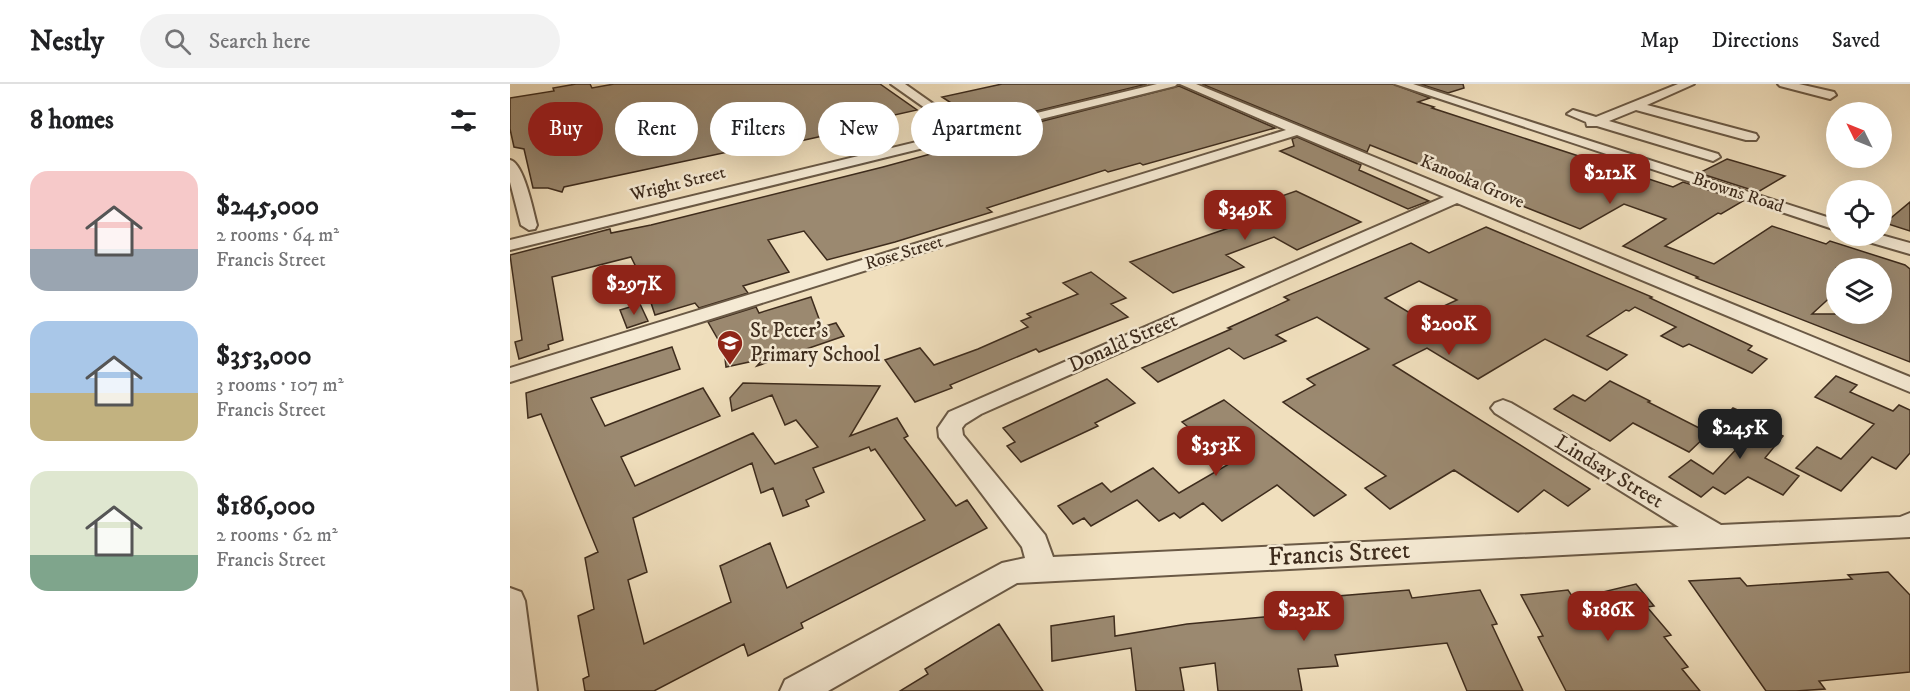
<!DOCTYPE html>
<meta charset="utf-8">
<style>
:root{--surface:#fff;--page:#f2f2f2;--text:#202124;--muted:#757577;--line:#e0e0e0;--accent:#8f2418}
body{margin:0;font-family:"IM FELL DW Pica",serif;background:var(--page);color:var(--text);height:100vh;display:flex;flex-direction:column;font-size:22px;white-space:nowrap}
*{box-sizing:border-box;margin:0}
p{font-size:20px;color:var(--muted)}
.icon{flex:none;width:33px;height:33px;fill:none;stroke:currentColor;stroke-width:2;stroke-linecap:round;stroke-linejoin:round}
.map{position:relative;flex:1;overflow:hidden}
.details{display:flex;flex-direction:column;background:var(--surface);width:510px}
.details>*{flex:none}
.top-card{position:absolute;left:18px;top:18px;width:570px;height:54px;display:flex;gap:12px}
.needle{width:39px;rotate:313deg}
.tools{position:absolute;left:1316px;top:18px;display:grid;gap:12px}
.tools a{display:grid;place-items:center;width:66px;height:66px;border-radius:50%;background:var(--surface);box-shadow:0 6px 24px #0002;font-size:30px}
.price{position:absolute;translate:-50% -51px;padding:0 14px;border-radius:12px;background:var(--accent);color:#fff;font-size:20px;line-height:39px;filter:drop-shadow(0 2px 3px #0008)}
.price::after{content:'';position:absolute;left:50%;top:36px;width:18px;height:14px;margin-left:-9px;background:inherit;clip-path:polygon(0 0,100% 0,50% 100%)}
.price.selected{background:#222;color:#fff}
ul{padding:0;list-style:none}
li{display:flex;align-items:center;gap:18px;height:150px;padding:0 30px}
li span{display:grid;place-items:center;flex:none;width:168px;height:120px;border-radius:18px;color:#555}
li>.icon{margin-inline-start:auto}
span .icon{width:72px;height:72px;fill:#fffc;stroke-width:1}
li b{font-size:26px}
h2{display:flex;justify-content:space-between;align-items:center;height:72px;padding:0 30px;font-size:26px}
.chip{padding:0 21px;border-radius:27px;background:var(--surface);box-shadow:0 6px 24px #0002;font-size:21px;line-height:54px}
.chip.selected{background:var(--accent);color:#fff}
header{display:flex;align-items:center;gap:36px;box-sizing:border-box;height:84px;padding:0 30px;background:var(--surface);border-bottom:2px solid var(--line)}
header strong{font-size:28px}
nav{display:flex;gap:33px;margin-inline-start:auto;font-size:21px}
.search{width:420px;height:54px;background:var(--page);display:flex;align-items:center;gap:15px;box-sizing:border-box;padding:0 21px;border-radius:33px;color:var(--muted);font-size:22px}
main{display:flex;flex:1;min-height:0}
.map>svg:first-child{display:block}
</style>
<header>
<strong>Nestly</strong>
<div class="search"><svg class="icon" aria-label="search" viewBox="0 0 24 24"><circle cx="10" cy="10" r="6"/><path d="M15 15l6 6"/></svg>Search here</div>
<nav><a>Map</a><a>Directions</a><a>Saved</a></nav>
</header>
<main>
<section class="details">
<h2>8 homes<svg class="icon" aria-label="filters" viewBox="0 0 24 24"><path d="M4 7h16M4 17h16"/><circle cx="9" cy="7" r="2"/><circle cx="15" cy="17" r="2"/></svg></h2>
<ul>
<li><span style="background:linear-gradient(#f6c9c9 65%,#9aa5b1 0)"><svg class="icon" aria-label="home" viewBox="0 0 24 24"><path d="M3 11l9-7 9 7M6 9v11h12V9"/></svg></span><div><b>$245,000</b><p>2 rooms · 64 m²</p><p>Francis Street</p></div></li>
<li><span style="background:linear-gradient(#a9c7e8 60%,#c2b280 0)"><svg class="icon" aria-label="home" viewBox="0 0 24 24"><path d="M3 11l9-7 9 7M6 9v11h12V9"/></svg></span><div><b>$353,000</b><p>3 rooms · 107 m²</p><p>Francis Street</p></div></li>
<li><span style="background:linear-gradient(#dfe7d0 70%,#7fa58c 0)"><svg class="icon" aria-label="home" viewBox="0 0 24 24"><path d="M3 11l9-7 9 7M6 9v11h12V9"/></svg></span><div><b>$186,000</b><p>2 rooms · 62 m²</p><p>Francis Street</p></div></li>
</ul>
</section>
<div class="map">
<svg width="1400" height="607" viewBox="0 0 1400 607">
<rect width="100%" height="100%" fill="#f0dfbd"/>
<filter id="stains"><feTurbulence type="fractalNoise" baseFrequency=".00333" numOctaves="4"/><feColorMatrix values="0 0 0 0 .2 0 0 0 0 .09 0 0 0 0 .02 0 0 0 .5 -.17"/></filter>
<radialGradient id="worn" r=".72"><stop offset=".6" stop-color="#630" stop-opacity="0"/><stop offset="1" stop-color="#630" stop-opacity=".3"/></radialGradient>
<path fill="#9b8970" stroke="#3e2c1d" stroke-width="1.5" fill-rule="evenodd" d="M66 0H80L82 4 104 0H370L407 26 331 43 335 47 259 64 255 60 54 103 52 108 38 104H23L14 65 4 63 0 45V14L44 7 43 4Z
M492 0H637L473 40 432 13Z
M692 0H883L920 14 908 18 924 23 922 24 1163 103 1173 98 1233 117 1211 130 1208 129 1155 162 1204 180 1262 142 1316 160 1320 157 1395 181 1400 185V278L1186 194 1188 193 1113 162 1156 135 1114 120 1070 145 860 61 857 68ZM1326 184H1371V230H1302L1326 208Z
M910 0H953L954 4 938 9Z
M669 2 765 44 633 81 630 79 598 88 595 86 477 124 482 128 385 158 317 176 294 147 258 156 279 188 233 202 238 209 189 224 185 219 145 231 129 182 126 183 121 173 42 193 53 256 38 261 39 265 9 275 5 258 12 256 0 171 100 145 101 149 141 141 373 83 490 51 486 49Z
M787 53 851 81 849 86 919 117 898 125 770 67 784 62 782 55Z
M1217 75 1275 92 1248 108 1189 89Z
M786 107 851 138 787 166 764 153 716 171 734 183 663 209 620 178 739 137 730 132 769 118 763 115Z
M1400 118V147L1375 139Z
M976 143 1142 213 1140 214 1242 262 1238 266 1257 275 1242 289 1179 260 1173 263 1151 252 1166 243 1125 223 1119 227 1116 226 1077 252 1117 271 1097 286 1035 255 968 295 917 264 883 281 1080 405 1058 422 1034 406 1008 428 944 386 880 425 855 404 876 392 773 318 805 301 797 295 859 265 807 233 766 251 776 257 734 275 719 264 648 298 632 284 721 245 718 244 779 216 774 213 901 159 919 169ZM909 197 947 216 908 234 875 214Z
M581 188 616 214 601 220 618 233 529 268 526 265 440 301 442 304 405 318 375 276 410 264 424 281 468 265 518 243 511 237 521 233 517 230 568 210 553 199Z
M301 213 312 243 326 239 334 252 247 282 253 275 216 283 214 266 198 238 246 223 249 229Z
M130 220 138 237 117 244 110 226Z
M162 263 170 285 81 314 95 342 193 304 210 332 111 373 125 402 243 349 265 380 308 363 286 336 275 341 262 311 222 327 220 314 233 299 370 302 340 352 387 334 398 352 394 354 446 422 457 416 477 444 291 539 293 544 238 572 234 560 144 607H75L73 595 79 592 68 532 84 525 75 474 88 468 31 330 18 334 16 309ZM359 363 361 367 365 365 415 436 277 504 260 459 210 482 221 518 134 560 118 496 137 488 123 434 242 379 251 409 263 404 273 432 299 422 296 416 314 408 303 384Z
M1326 292 1347 301 1340 308 1383 327 1389 321 1400 326V369L1386 385 1362 373 1331 407 1286 384 1307 363 1331 375 1364 340 1305 313Z
M597 295 625 319 585 339 588 342 511 378 497 362 505 358 493 344Z
M1100 297 1140 317 1138 318 1199 349 1179 368 1123 339 1100 357 1044 325 1063 311 1075 317Z
M714 316 836 411 804 432 767 401 712 437 693 419 670 434 664 429 649 437 627 416 581 442 574 434 563 440 548 422 592 399 601 408 643 384 669 409 726 376 695 351 690 353 672 338Z
M1223 324 1246 334 1243 338 1273 352 1255 374 1289 392 1273 411 1238 393 1215 410 1203 403 1191 413 1159 393 1181 376 1203 390 1233 358 1204 344Z
M1378 488 1400 511V588L1309 597 1315 605 1286 607H1256L1179 497 1230 494 1237 502 1342 495 1338 491Z
M1126 500 1144 522 1137 523 1161 551 1154 553 1178 583 1172 585 1190 607H1056L1028 553 1033 552 1011 511 1058 506 1064 515Z
M899 506 902 514 970 506 987 540 982 541 1013 607H957L937 559 825 571 828 582 788 585 792 607H708L705 579 670 584 674 607H626L621 564 542 577 541 542 604 532 605 552 677 540 832 526 828 512Z
M489 540 533 607H390L418 590 415 585Z"/>
<g fill="none" stroke-linecap="round" stroke-linejoin="round">
<g stroke="#6a5945" stroke-width="4">
<path id="minor" d="M381 0H395L446 36C438 46 419 55 406 52L404 49 406 46 432 36Z
M647 0H667L665 2 0 166V156Z
M670 0H686L1400 293V308L947 119 471 330 455 340 452 344 453 351 535 451 543 473 1169 443 985 329 981 324 985 319 993 316 1001 319 1211 441 1390 433 1400 429V453L507 499 318 607H270L275 596 492 479 515 474 512 463 429 353 428 344 439 328 934 113 787 51 0 298V284L776 46Z
M885 0H903L1326 136V146Z
M1168 0H1184L1137 21 1246 50 1248 53 1246 56H1236L1126 26 1099 37 1208 70 1210 73 1203 77 1087 42H1077L1076 38 1057 30 1063 26 1086 33Z
M1268 0H1289L1324 8 1326 11 1320 15 1270 2Z
M0 76C14 79 23 127 27 141L25 145 19 146 11 141 0 98Z
M1371 151 1400 159V170L1352 156 1350 152Z
M0 504 11 508 15 517 27 607H0Z"/>
</g>
<use href="#minor" fill="#f5ead4" fill-rule="evenodd"/>
</g>
<defs>
<g id="school-pin" transform="scale(1.35)"><path d="M0 17L-7.5 6A9.5 9.5 0 1 1 7.5 6Z" fill="#8f2418" stroke="#f5ead4"/><path d="M0-5L7-2L0 1L-7-2ZM-4 1L0 2.5L4 1V4Q0 6-4 4Z" fill="#fff"/></g>
</defs>
<g fill-rule="evenodd">
<use href="#school-pin" x="220" y="259"/>
</g>
<g text-anchor="middle" dominant-baseline="central" stroke-width="5" stroke-linejoin="round" paint-order="stroke">
<g font-size="18" fill="#3e2c1d" stroke="#f5ead4">
<text transform="translate(962 98) rotate(23)">Kanooka Grove</text>
<text transform="translate(168 100) rotate(-14)">Wright Street</text>
<text transform="translate(1228 109) rotate(18)">Browns Road</text>
<text transform="translate(394 169) rotate(-17)">Rose Street</text>
</g>
<g font-size="21" fill="#3e2c1d" stroke="#f5ead4" text-anchor="start">
<text x="240" y="247">St Peter's<tspan x="240" dy="24">Primary School</tspan></text>
</g>
<g font-size="21" fill="#3e2c1d" stroke="#f5ead4">
<text transform="translate(613 259) rotate(-24)">Donald Street</text>
<text transform="translate(1099 388) rotate(31)">Lindsay Street</text>
</g>
<g font-size="26" fill="#3e2c1d" stroke="#f5ead4">
<text transform="translate(829 470) rotate(-3)">Francis Street</text>
</g>
</g>
<rect width="100%" height="100%" filter="url(#stains)"/>
<rect width="100%" height="100%" fill="url(#worn)"/>
</svg>
<div class="tools">
<a><svg class="needle" viewBox="-14 -14 28 28"><path d="M0-13l5 13h-10z" fill="#e53935"/><path d="M0 13l5-13h-10z" fill="#757577"/></svg></a>
<a><svg class="icon" aria-label="locate" viewBox="0 0 24 24"><circle cx="12" cy="12" r="6"/><path d="M12 2v4M12 18v4M2 12h4M18 12h4"/></svg></a>
<a><svg class="icon" aria-label="layers" viewBox="0 0 24 24"><path d="M12 4l9 5-9 5-9-5zM3 14l9 5 9-5"/></svg></a>
</div>
<b class="price" style="left:1100px;top:121px">$212K</b>
<b class="price" style="left:735px;top:157px">$349K</b>
<b class="price" style="left:124px;top:232px">$297K</b>
<b class="price" style="left:939px;top:272px">$200K</b>
<b class="price selected" style="left:1230px;top:376px">$245K</b>
<b class="price" style="left:706px;top:393px">$353K</b>
<b class="price" style="left:794px;top:558px">$232K</b>
<b class="price" style="left:1098px;top:558px">$186K</b>
<div class="top-card">
<a class="chip selected">Buy</a>
<a class="chip">Rent</a>
<a class="chip">Filters</a>
<a class="chip">New</a>
<a class="chip">Apartment</a>
</div>
</div>
</main>
